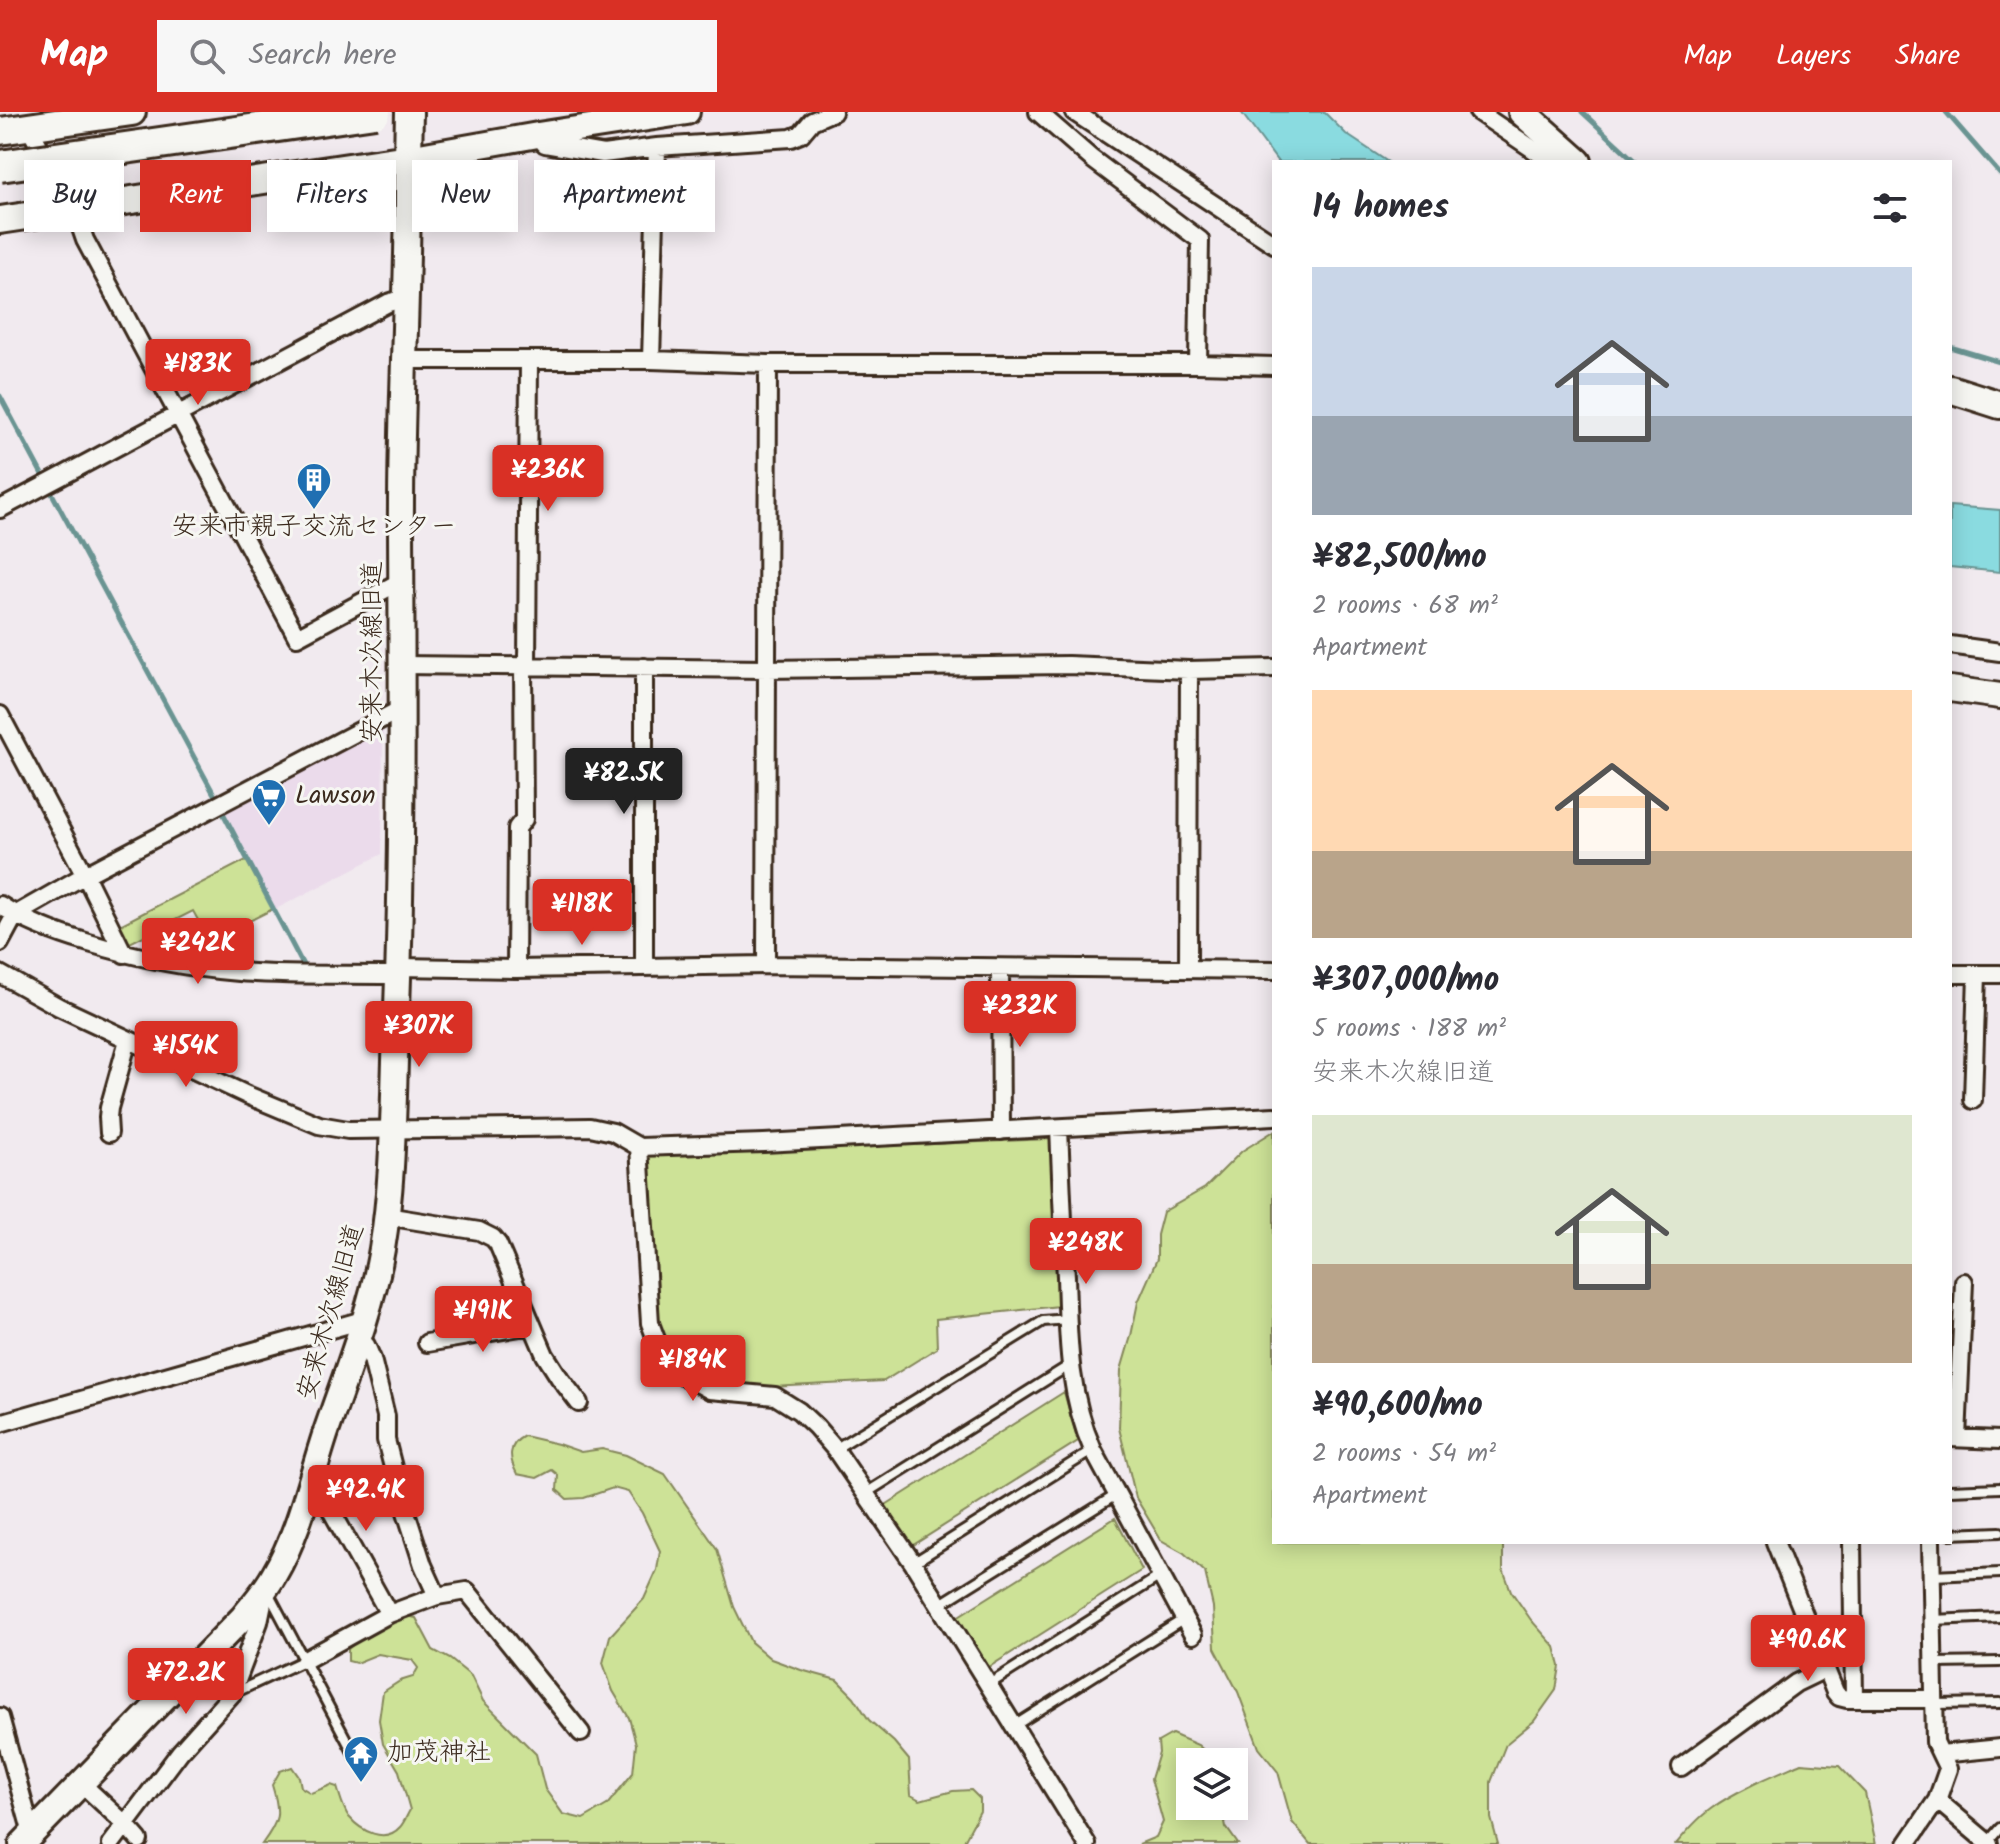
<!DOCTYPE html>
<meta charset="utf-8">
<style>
:root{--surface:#fff;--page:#f7f7f7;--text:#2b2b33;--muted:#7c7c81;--accent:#d93025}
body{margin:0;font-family:Kalam,"Klee One",sans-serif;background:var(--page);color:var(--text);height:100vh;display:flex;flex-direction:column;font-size:30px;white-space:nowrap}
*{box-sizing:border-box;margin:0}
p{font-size:26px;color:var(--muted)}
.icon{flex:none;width:44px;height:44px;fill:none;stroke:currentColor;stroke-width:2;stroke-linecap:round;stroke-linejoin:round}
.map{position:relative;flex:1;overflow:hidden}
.panel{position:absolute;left:1272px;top:48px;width:680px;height:1384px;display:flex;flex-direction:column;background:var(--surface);border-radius:0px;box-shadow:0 4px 20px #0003}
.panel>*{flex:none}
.guide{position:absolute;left:24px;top:48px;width:760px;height:72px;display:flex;gap:16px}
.buttons{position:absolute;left:1176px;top:1636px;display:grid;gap:16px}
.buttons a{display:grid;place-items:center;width:72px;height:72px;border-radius:0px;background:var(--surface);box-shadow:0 4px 20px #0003;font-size:40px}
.price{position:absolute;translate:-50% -68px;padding:0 18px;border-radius:8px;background:var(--accent);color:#fff;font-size:26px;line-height:52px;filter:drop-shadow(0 2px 4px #0008)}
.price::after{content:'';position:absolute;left:50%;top:48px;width:24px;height:18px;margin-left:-12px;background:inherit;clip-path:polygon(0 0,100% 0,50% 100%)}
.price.active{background:#222;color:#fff}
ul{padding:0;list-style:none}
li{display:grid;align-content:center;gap:16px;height:424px;padding:0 40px}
li span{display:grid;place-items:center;height:248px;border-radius:0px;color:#555}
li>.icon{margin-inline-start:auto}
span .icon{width:144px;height:144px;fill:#fffc;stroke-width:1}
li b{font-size:34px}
h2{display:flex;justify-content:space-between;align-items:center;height:96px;padding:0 40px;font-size:34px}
.pill{padding:0 28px;border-radius:0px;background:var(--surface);box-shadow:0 4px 20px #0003;font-size:28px;line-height:72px}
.pill.active{background:var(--accent);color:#fff}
header{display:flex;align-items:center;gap:48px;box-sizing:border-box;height:112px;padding:0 40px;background:var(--accent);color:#fff}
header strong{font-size:38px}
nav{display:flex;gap:44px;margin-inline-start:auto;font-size:28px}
.search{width:560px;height:72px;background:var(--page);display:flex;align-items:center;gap:20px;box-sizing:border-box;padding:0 28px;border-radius:0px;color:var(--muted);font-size:30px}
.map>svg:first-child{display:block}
</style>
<header>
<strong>Map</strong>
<div class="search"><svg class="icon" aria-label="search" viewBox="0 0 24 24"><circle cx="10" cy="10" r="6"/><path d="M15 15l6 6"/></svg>Search here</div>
<nav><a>Map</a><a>Layers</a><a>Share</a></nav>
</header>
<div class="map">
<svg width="2000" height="1732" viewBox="0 0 2000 1732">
<rect width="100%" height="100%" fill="#f1eaef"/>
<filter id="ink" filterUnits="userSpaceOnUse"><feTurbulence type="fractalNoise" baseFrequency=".0125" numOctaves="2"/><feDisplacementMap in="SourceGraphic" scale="16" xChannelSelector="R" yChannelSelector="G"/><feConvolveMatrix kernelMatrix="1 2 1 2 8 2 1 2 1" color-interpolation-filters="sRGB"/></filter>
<g filter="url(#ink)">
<path fill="#ebdbeb" d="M382 613 383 617 382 742 276 797 222 697Z"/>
<path fill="#cde297" stroke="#84865a" stroke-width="2" d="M246 748 273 797 212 828H209L193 799 126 833 116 815Z
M1274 1019V1430H1503V1457L1511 1479 1531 1508 1555 1535 1560 1554 1556 1578 1534 1609 1506 1632 1491 1670V1706L1498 1732H1310L1292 1710 1278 1660 1259 1636 1238 1580 1215 1536 1213 1495 1205 1460 1184 1441 1161 1428 1136 1386 1119 1316 1121 1258 1131 1224 1138 1190 1157 1147V1123L1163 1100 1205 1076 1242 1039Z
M1051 1027 1059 1194 936 1207 937 1236 884 1269 736 1277 721 1276 679 1257 662 1228 657 1205 649 1044Z
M1064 1280 1078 1329 910 1435 884 1394Z
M524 1324 558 1332 581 1340 602 1337 626 1343 665 1362 717 1437 734 1495 751 1530 771 1547 801 1558 837 1568 854 1585 869 1608 894 1630 909 1648 911 1683 920 1688 953 1679 971 1678 980 1687V1699L964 1729 961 1732H262C279 1709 281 1702 272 1673L280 1659 292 1655 299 1665 301 1675 311 1681 331 1673 337 1675C340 1684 343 1697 349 1705 361 1719 385 1732 400 1715 404 1711 407 1703 410 1698L399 1659 383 1632 379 1608 383 1580 400 1569 413 1565 418 1556 412 1548 378 1542 356 1551 348 1549V1537L368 1520 400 1503 416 1506 433 1538 450 1547 471 1564 483 1589 536 1642 545 1677 563 1702 583 1707 607 1693 633 1661 636 1632 629 1606 613 1579 603 1551 610 1524 644 1487 657 1458 660 1439 642 1401 628 1380 613 1376 584 1386 567 1387 557 1378 558 1363 552 1358 537 1366 517 1362C509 1347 507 1333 524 1324Z
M1115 1406 1142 1458 989 1555 957 1505Z
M1172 1622 1198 1633 1217 1650H1190V1694H1222L1226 1715 1238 1732H1139L1156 1725 1163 1710 1151 1667 1159 1641 1158 1630Z
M1801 1651 1839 1654 1865 1681 1876 1732H1676C1687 1719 1698 1706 1712 1696 1735 1679 1774 1663 1801 1651Z"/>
<path fill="#8adbe0" stroke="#6a9492" stroke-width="2" d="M1241 0H1324L1346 22 1388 50H1278Z
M1950 394 2000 398V460L1950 455Z"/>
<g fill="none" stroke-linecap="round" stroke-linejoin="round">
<path stroke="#6a9492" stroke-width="5" d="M1582 0 1636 50
M1946 0 2000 62
M1950 235 2000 250
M0 284 45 368
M49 376 215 684
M223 701 303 853"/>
<g stroke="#3b2a1e" stroke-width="14">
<path id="lane" d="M835 1337 1043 1209 1068 1207
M1950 1378 2000 1376
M866 1381 1070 1253
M1950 1422 2000 1420
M913 1451 1093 1338
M1932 1464 2000 1461
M268 1480 355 1644
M939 1493 1116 1383
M1933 1508 2000 1505
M1934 1551 2000 1550
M988 1573 1160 1464
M232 1582 305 1548
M1934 1592 2000 1591
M1014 1614 1184 1507
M1987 1731 2000 1716"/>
</g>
<g stroke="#3b2a1e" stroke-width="22">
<path id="street" d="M1038 0 1092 47 1200 128 1198 252
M1074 0 1274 132
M1478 0 1552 50
M28 14 74 96 85 128 297 525 401 469
M538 23 545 32 603 42 657 35 651 248
M657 35 791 26 801 22 812 9 833 0
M403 248H651L768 252H1198L1274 254
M0 397 388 191 407 185
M1950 533 2000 540
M401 553 766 557 1068 553 1189 558 1274 556
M527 553 529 248
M644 555V854
M0 603 85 763 124 842
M0 793C27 811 58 822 89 831 138 846 189 856 239 860 292 864 346 862 398 863
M0 831 15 803 85 763 401 597
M766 853 768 252
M399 855 516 857 766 853 1274 858
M1000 856 1001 1019
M1188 856 1189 558
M516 857 517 716 524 707 523 553
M0 862 59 895 247 983 319 1013 348 1018 590 1015 613 1020 639 1035 764 1031 1274 1004
M1950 862H2000
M1973 988 1977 862
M1059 1016C1061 1065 1063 1115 1066 1164 1068 1223 1068 1282 1093 1338L1193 1523
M109 1021 108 1005 109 996 128 928
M639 1035 650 1211 662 1243 679 1261 710 1278 775 1284 799 1299 816 1315 835 1337 913 1451 1087 1732
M386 1104 479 1119 493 1126 498 1132 545 1243 559 1265 579 1291
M357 1228 366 1233 372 1247 386 1304V1328L398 1375 423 1453 437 1484
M427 1231 532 1213
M0 1311 363 1208
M1950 1326 2000 1328
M1957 1326 1964 1170
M306 1384 327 1391 389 1502
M1775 1430 1835 1580 1839 1585 1847 1587H1933
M1852 1430 1854 1587
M305 1548 389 1502 437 1484 467 1479 581 1621
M0 1605 32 1722
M1941 1642 2000 1636
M1681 1655 1796 1571 1825 1557
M81 1671 125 1712 139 1728
M1937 1688 1989 1732
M111 1732 180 1640 232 1582 259 1510 265 1481
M1907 1732 1937 1688 1948 1657 1935 1630 1931 1430"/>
</g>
<g stroke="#3b2a1e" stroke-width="30">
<path id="secondary" d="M1950 577 2000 584
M22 1732 243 1505C254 1491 266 1478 274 1463 299 1421 310 1369 325 1323 345 1264 372 1197 382 1137 394 1066 393 992 396 921 403 754 402 586 401 419 400 295 409 170 408 46L538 23 687 0"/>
</g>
<g stroke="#3b2a1e" stroke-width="32">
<path id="primary" d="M1522 0 1578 50
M0 19 132 0
M0 108 408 46 409 0
M1950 277 2000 293"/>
</g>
<use href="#lane" stroke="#f6f6f2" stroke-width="8"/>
<use href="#street" stroke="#f6f6f2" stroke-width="16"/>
<use href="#secondary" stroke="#f6f6f2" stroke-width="24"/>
<use href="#primary" stroke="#f6f6f2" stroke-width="26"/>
<g stroke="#3b2a1e" stroke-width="36" stroke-linecap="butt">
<path id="highway-bridge" d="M0 54 375 0"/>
</g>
<use href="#highway-bridge" stroke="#f6f6f2" stroke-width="30"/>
</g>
</g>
<defs>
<g id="building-pin" transform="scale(1.8)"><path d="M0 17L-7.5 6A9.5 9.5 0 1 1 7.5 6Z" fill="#1f6fb2" stroke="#f6f6f2"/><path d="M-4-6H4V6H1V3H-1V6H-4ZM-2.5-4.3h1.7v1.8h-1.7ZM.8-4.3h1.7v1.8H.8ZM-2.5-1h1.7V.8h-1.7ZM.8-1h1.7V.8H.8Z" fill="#fff"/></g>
<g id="supermarket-pin" transform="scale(1.8)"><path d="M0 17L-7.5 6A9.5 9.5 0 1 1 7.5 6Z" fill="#1f6fb2" stroke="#f6f6f2"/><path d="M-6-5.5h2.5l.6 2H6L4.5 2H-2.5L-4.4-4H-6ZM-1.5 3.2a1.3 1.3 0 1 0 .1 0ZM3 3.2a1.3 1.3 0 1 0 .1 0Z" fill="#fff"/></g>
<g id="temple-pin" transform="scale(1.8)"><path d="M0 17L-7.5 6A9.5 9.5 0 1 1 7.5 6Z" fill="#1f6fb2" stroke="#f6f6f2"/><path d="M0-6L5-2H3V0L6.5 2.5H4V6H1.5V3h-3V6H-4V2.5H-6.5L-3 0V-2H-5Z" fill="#fff"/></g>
</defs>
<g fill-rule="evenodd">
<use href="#building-pin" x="314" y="368"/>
<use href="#supermarket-pin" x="269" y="684"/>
<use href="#temple-pin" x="361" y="1641"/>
</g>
<g text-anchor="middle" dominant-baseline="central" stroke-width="6" stroke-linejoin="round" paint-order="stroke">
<g font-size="26" fill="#3b2a1e" stroke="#f6f6f2" text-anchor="start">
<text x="314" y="415" text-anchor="middle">安来市親子交流センター</text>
<text x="295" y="684">Lawson</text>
<text x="387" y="1641">加茂神社</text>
</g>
<g font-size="26" fill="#3b2a1e" stroke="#f6f6f2">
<text transform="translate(373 540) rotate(-90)">安来木次線旧道</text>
<text transform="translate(331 1200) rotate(-74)">安来木次線旧道</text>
</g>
</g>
</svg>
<div class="buttons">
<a><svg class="icon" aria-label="layers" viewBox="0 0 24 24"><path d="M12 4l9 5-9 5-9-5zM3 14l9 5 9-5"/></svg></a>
</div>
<b class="price" style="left:198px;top:295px">¥183K</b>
<b class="price" style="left:548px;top:401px">¥236K</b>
<b class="price active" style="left:624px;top:704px">¥82.5K</b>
<b class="price" style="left:582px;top:835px">¥118K</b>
<b class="price" style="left:198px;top:874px">¥242K</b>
<b class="price" style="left:1020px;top:937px">¥232K</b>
<b class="price" style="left:419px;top:957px">¥307K</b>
<b class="price" style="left:186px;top:977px">¥154K</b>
<b class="price" style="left:1086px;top:1174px">¥248K</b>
<b class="price" style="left:483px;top:1242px">¥191K</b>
<b class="price" style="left:693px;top:1291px">¥184K</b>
<b class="price" style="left:366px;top:1421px">¥92.4K</b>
<b class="price" style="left:1808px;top:1571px">¥90.6K</b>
<b class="price" style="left:186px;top:1604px">¥72.2K</b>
<div class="guide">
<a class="pill">Buy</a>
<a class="pill active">Rent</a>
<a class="pill">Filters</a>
<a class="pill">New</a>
<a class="pill">Apartment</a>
</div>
<section class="panel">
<h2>14 homes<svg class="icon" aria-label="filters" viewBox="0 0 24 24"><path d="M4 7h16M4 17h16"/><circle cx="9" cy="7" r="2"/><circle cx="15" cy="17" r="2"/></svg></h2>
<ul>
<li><span style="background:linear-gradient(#c9d6e8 60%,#9aa5b1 0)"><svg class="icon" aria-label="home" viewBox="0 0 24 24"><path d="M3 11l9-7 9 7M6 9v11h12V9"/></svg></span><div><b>¥82,500/mo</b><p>2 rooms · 68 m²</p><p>Apartment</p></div></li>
<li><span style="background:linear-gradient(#ffd9b3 65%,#b9a48a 0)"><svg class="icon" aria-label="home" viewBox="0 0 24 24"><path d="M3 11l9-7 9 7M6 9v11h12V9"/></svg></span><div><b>¥307,000/mo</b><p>5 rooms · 188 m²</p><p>安来木次線旧道</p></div></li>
<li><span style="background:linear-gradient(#dfe7d0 60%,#b9a48a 0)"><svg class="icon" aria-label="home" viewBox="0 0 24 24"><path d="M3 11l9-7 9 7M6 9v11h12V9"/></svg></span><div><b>¥90,600/mo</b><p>2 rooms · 54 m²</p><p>Apartment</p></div></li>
</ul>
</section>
</div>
